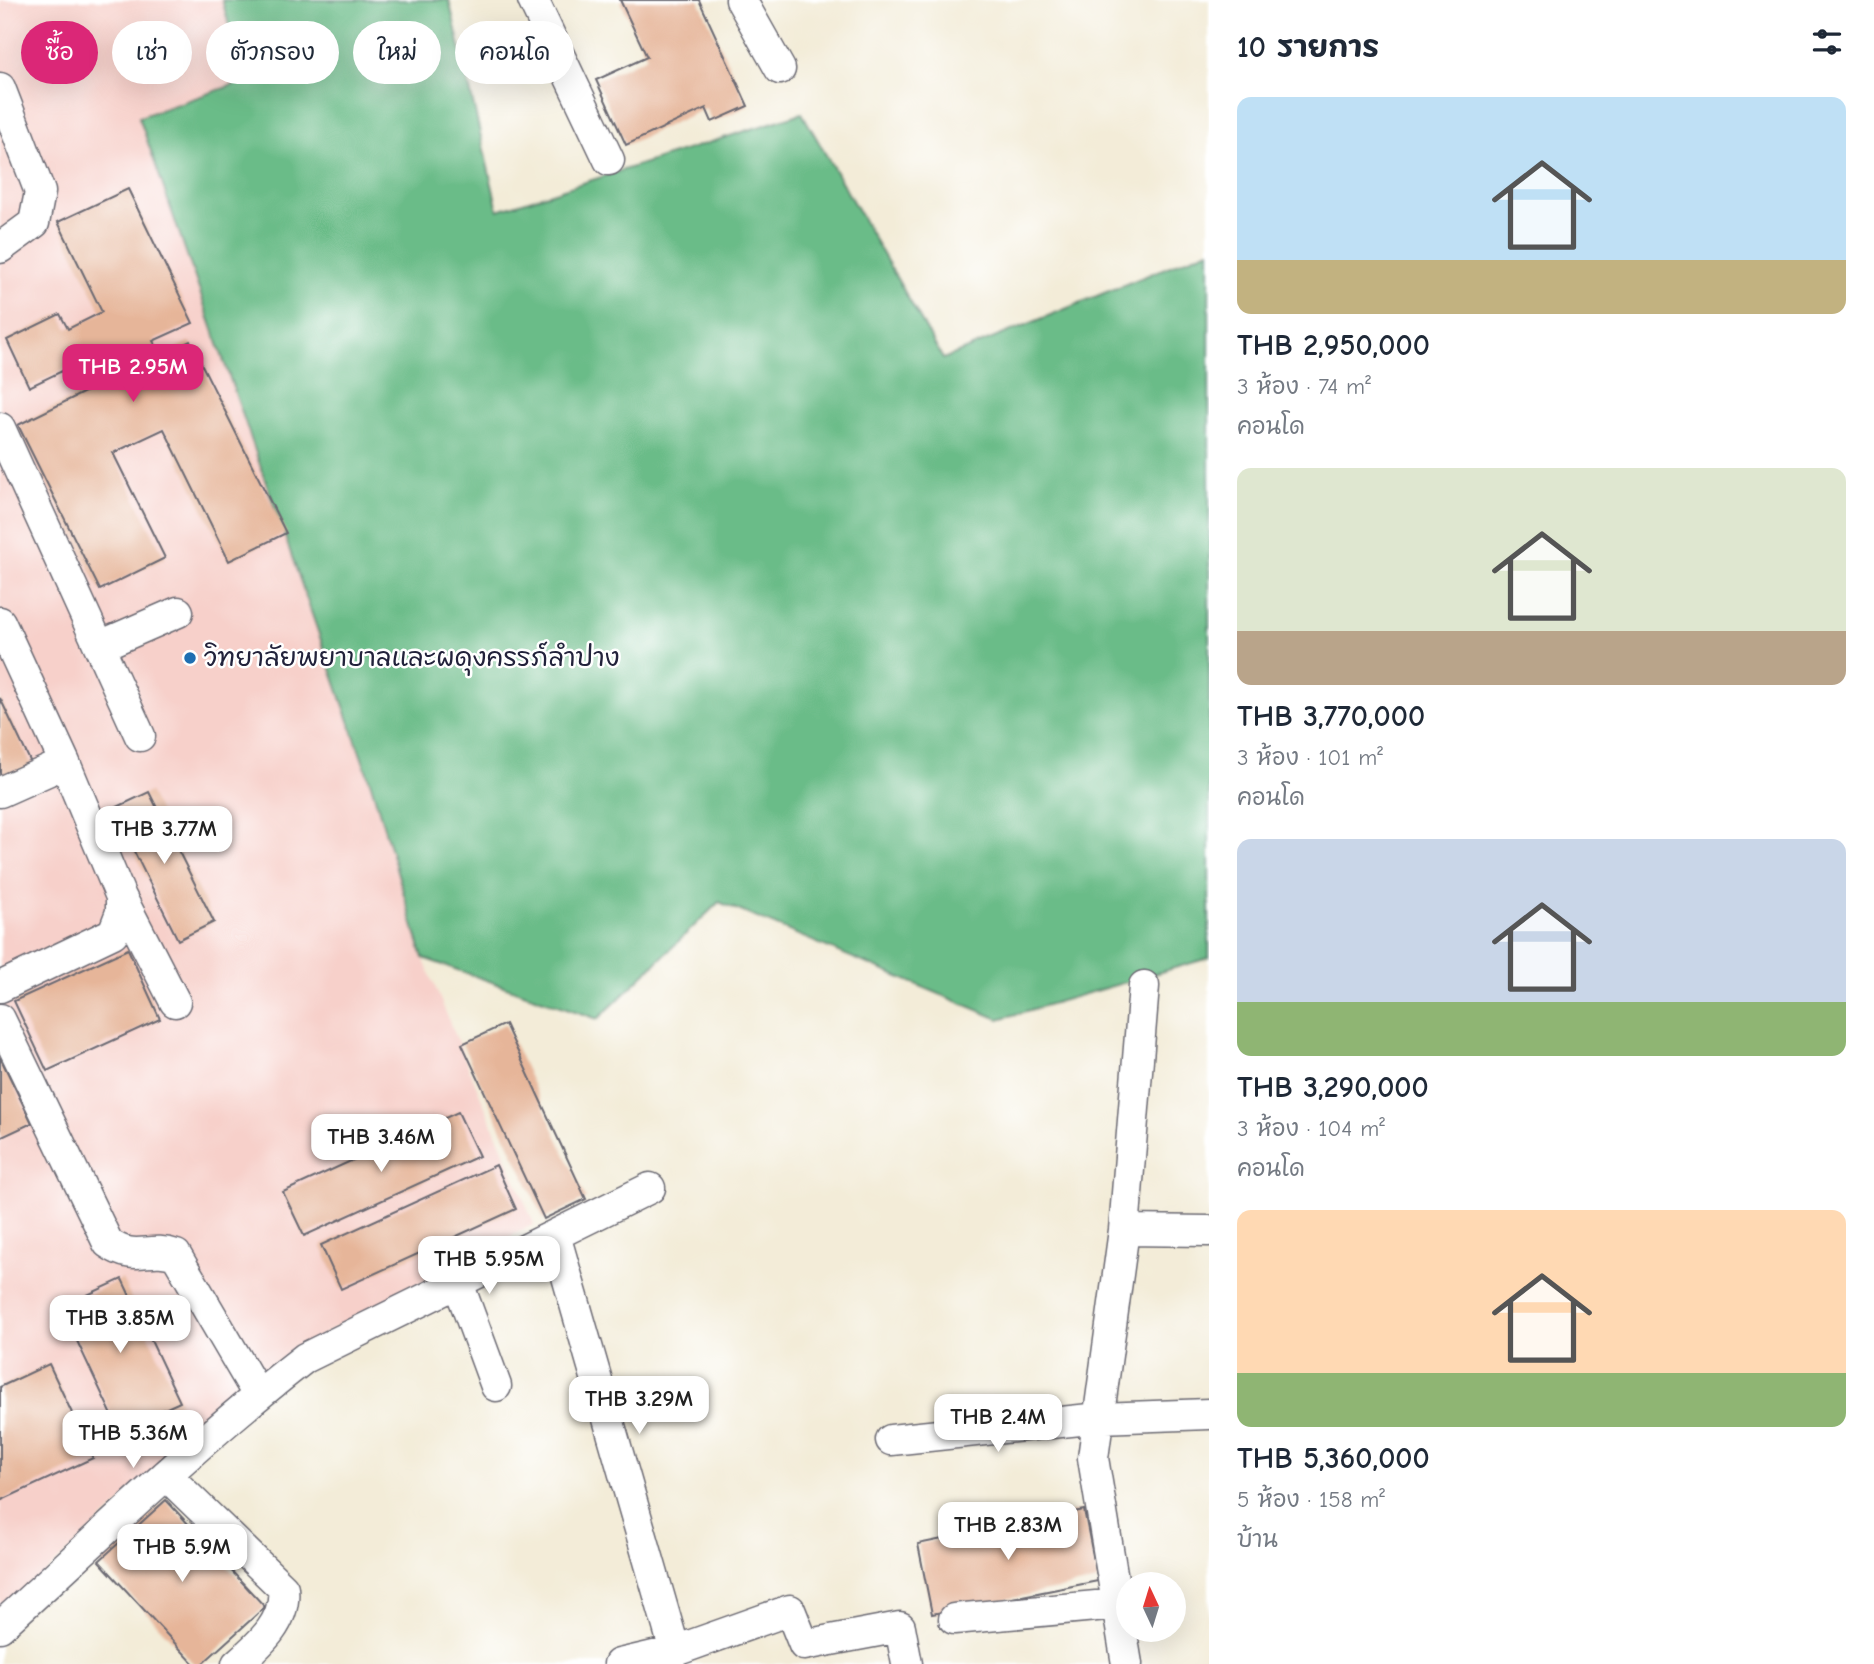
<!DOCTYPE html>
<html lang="th">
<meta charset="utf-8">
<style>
:root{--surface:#fff;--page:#f6f6f7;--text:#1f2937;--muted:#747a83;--accent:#db2777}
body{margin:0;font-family:"Comic Neue","Playpen Sans Thai",sans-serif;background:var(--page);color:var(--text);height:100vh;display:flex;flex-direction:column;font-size:26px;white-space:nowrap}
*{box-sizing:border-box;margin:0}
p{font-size:23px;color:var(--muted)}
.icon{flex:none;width:38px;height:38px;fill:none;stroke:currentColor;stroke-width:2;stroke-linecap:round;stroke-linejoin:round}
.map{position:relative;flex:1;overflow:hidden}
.details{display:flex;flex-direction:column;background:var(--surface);width:665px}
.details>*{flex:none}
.guide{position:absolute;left:21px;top:21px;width:665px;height:63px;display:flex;gap:14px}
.needle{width:46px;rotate:356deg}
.fabs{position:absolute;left:1116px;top:1572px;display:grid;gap:14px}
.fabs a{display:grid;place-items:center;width:70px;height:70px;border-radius:50%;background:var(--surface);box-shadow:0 7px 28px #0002;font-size:35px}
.price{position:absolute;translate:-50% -60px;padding:0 16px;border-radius:14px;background:#fff;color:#222;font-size:23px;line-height:46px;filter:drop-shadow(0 2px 4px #0008)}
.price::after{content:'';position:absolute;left:50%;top:42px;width:21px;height:16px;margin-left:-10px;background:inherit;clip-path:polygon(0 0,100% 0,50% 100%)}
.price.on{background:var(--accent);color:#fff}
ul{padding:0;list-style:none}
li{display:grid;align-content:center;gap:14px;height:371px;padding:0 28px}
li span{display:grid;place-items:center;height:217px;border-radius:14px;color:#555}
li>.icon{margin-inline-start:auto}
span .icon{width:126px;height:126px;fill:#fffc;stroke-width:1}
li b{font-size:30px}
h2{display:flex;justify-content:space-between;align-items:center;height:84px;padding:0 28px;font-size:30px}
.chip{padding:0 24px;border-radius:32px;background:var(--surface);box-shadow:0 7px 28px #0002;font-size:24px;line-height:63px}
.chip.on{background:var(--accent);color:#fff}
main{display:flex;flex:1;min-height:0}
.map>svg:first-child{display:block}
</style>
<main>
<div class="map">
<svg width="1209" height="1664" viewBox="0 0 1209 1664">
<rect width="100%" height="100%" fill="#fff"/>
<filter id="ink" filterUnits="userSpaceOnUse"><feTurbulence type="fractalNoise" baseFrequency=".0143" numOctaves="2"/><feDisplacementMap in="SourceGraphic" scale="14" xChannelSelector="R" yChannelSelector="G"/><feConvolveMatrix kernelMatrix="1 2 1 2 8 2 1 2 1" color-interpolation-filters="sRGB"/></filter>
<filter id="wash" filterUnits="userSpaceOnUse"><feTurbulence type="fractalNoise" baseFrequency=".00686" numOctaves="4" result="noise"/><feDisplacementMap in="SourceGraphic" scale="28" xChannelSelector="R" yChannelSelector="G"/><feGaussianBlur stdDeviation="1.57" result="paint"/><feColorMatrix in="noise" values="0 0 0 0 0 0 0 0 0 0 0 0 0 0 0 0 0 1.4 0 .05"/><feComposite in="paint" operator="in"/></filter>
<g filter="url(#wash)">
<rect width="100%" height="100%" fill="#f3ecd8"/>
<path fill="#f7d0ca" d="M0 0H222L246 81 139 117 371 784 423 958 534 1224 336 1327 267 1367 0 1615Z"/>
<path fill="#6abc88" stroke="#466f62" stroke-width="2" d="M222 0H449L498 210 802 113 943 359 1209 250V958L999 1019 719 902 598 1019 423 958 371 784 139 117 245 81Z"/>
<g id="blocks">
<path fill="#e6b599" d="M620 0H699L748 106 712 122 706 108 626 145 596 80 647 57Z
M128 189 193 323 153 341 157 348 125 362 129 371 190 341 286 533 229 561 164 429 113 453 165 558 100 590 18 425 99 385 87 359 29 387 7 340 60 314 68 329 102 312 58 222Z
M0 698 32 765 0 780Z
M149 792 214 922 178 940 113 809Z
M128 949 160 1019 47 1071 14 1001Z
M505 1024 586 1199 544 1219 462 1044Z
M0 1057 32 1123 0 1138Z
M458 1112 479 1156 304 1236 283 1192Z
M496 1165 516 1209 341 1289 321 1245Z
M122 1279 180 1402 119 1430 61 1307Z
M49 1364 93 1458 0 1501V1387Z
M166 1500 265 1607 202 1664H194L99 1561Z
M1084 1510 1098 1581 932 1614 918 1544Z"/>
</g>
</g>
<g filter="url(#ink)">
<use href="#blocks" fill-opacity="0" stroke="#6b6972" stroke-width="2"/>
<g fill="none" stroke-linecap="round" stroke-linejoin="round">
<g stroke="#6b6972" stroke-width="33">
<path id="minor" d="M533 0 609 160
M741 0 780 69
M0 88 40 192 34 223 0 248
M0 428 140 736
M0 622 65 763 121 897 175 1002
M100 646 178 612
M0 792 65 763
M0 987 113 933 121 912V897
M0 1019 108 1243C136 1263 148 1245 176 1255L258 1395
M1124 1230 1209 1231
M555 1235 675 1651
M458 1283 496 1386
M891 1440 1099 1418 1209 1414
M166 1475 283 1588C287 1621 260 1644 237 1664
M954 1619 1118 1604
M0 1627C100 1536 198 1441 305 1358L650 1188
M619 1664 675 1651 790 1610 804 1645 900 1627 907 1664
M1127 1664 1093 1458 1124 1230 1144 986"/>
</g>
<use href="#minor" stroke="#fff" stroke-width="30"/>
</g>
</g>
<circle fill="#1f6fb2" stroke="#fff" stroke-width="2.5" cx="190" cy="658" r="7"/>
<g text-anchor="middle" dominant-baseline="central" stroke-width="5" stroke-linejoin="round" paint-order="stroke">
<g font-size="26" fill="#22223b" stroke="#fff" text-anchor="start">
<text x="204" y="658">วิทยาลัยพยาบาลและผดุงครรภ์ลําปาง</text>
</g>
</g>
</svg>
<div class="fabs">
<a><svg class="needle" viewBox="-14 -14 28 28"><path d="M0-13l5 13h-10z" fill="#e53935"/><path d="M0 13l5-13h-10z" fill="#747a83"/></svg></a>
</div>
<b class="price on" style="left:133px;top:404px">THB 2.95M</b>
<b class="price" style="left:164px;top:866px">THB 3.77M</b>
<b class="price" style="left:381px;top:1174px">THB 3.46M</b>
<b class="price" style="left:489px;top:1296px">THB 5.95M</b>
<b class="price" style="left:120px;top:1355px">THB 3.85M</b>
<b class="price" style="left:639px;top:1436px">THB 3.29M</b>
<b class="price" style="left:998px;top:1454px">THB 2.4M</b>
<b class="price" style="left:133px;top:1470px">THB 5.36M</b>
<b class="price" style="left:1008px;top:1562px">THB 2.83M</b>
<b class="price" style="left:182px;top:1584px">THB 5.9M</b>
<div class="guide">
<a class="chip on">ซื้อ</a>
<a class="chip">เช่า</a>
<a class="chip">ตัวกรอง</a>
<a class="chip">ใหม่</a>
<a class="chip">คอนโด</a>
</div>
</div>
<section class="details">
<h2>10 รายการ<svg class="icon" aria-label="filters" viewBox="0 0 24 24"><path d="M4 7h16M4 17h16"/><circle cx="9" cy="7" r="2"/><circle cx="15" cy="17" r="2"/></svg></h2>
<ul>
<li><span style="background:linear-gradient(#bfe0f5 75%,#c2b280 0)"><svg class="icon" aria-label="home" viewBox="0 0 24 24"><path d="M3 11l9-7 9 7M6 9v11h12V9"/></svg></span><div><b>THB 2,950,000</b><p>3 ห้อง · 74 m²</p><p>คอนโด</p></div></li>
<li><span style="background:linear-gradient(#dfe7d0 75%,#b9a48a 0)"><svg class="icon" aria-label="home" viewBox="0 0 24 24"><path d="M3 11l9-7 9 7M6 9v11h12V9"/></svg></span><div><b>THB 3,770,000</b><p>3 ห้อง · 101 m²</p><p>คอนโด</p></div></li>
<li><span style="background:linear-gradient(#c9d6e8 75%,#8fb573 0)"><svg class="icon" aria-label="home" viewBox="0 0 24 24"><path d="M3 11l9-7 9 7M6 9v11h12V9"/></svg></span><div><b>THB 3,290,000</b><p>3 ห้อง · 104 m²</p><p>คอนโด</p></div></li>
<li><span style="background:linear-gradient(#ffd9b3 75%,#8fb573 0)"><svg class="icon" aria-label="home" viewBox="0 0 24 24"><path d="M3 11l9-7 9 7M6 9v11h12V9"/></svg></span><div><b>THB 5,360,000</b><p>5 ห้อง · 158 m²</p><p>บ้าน</p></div></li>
</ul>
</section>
</main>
